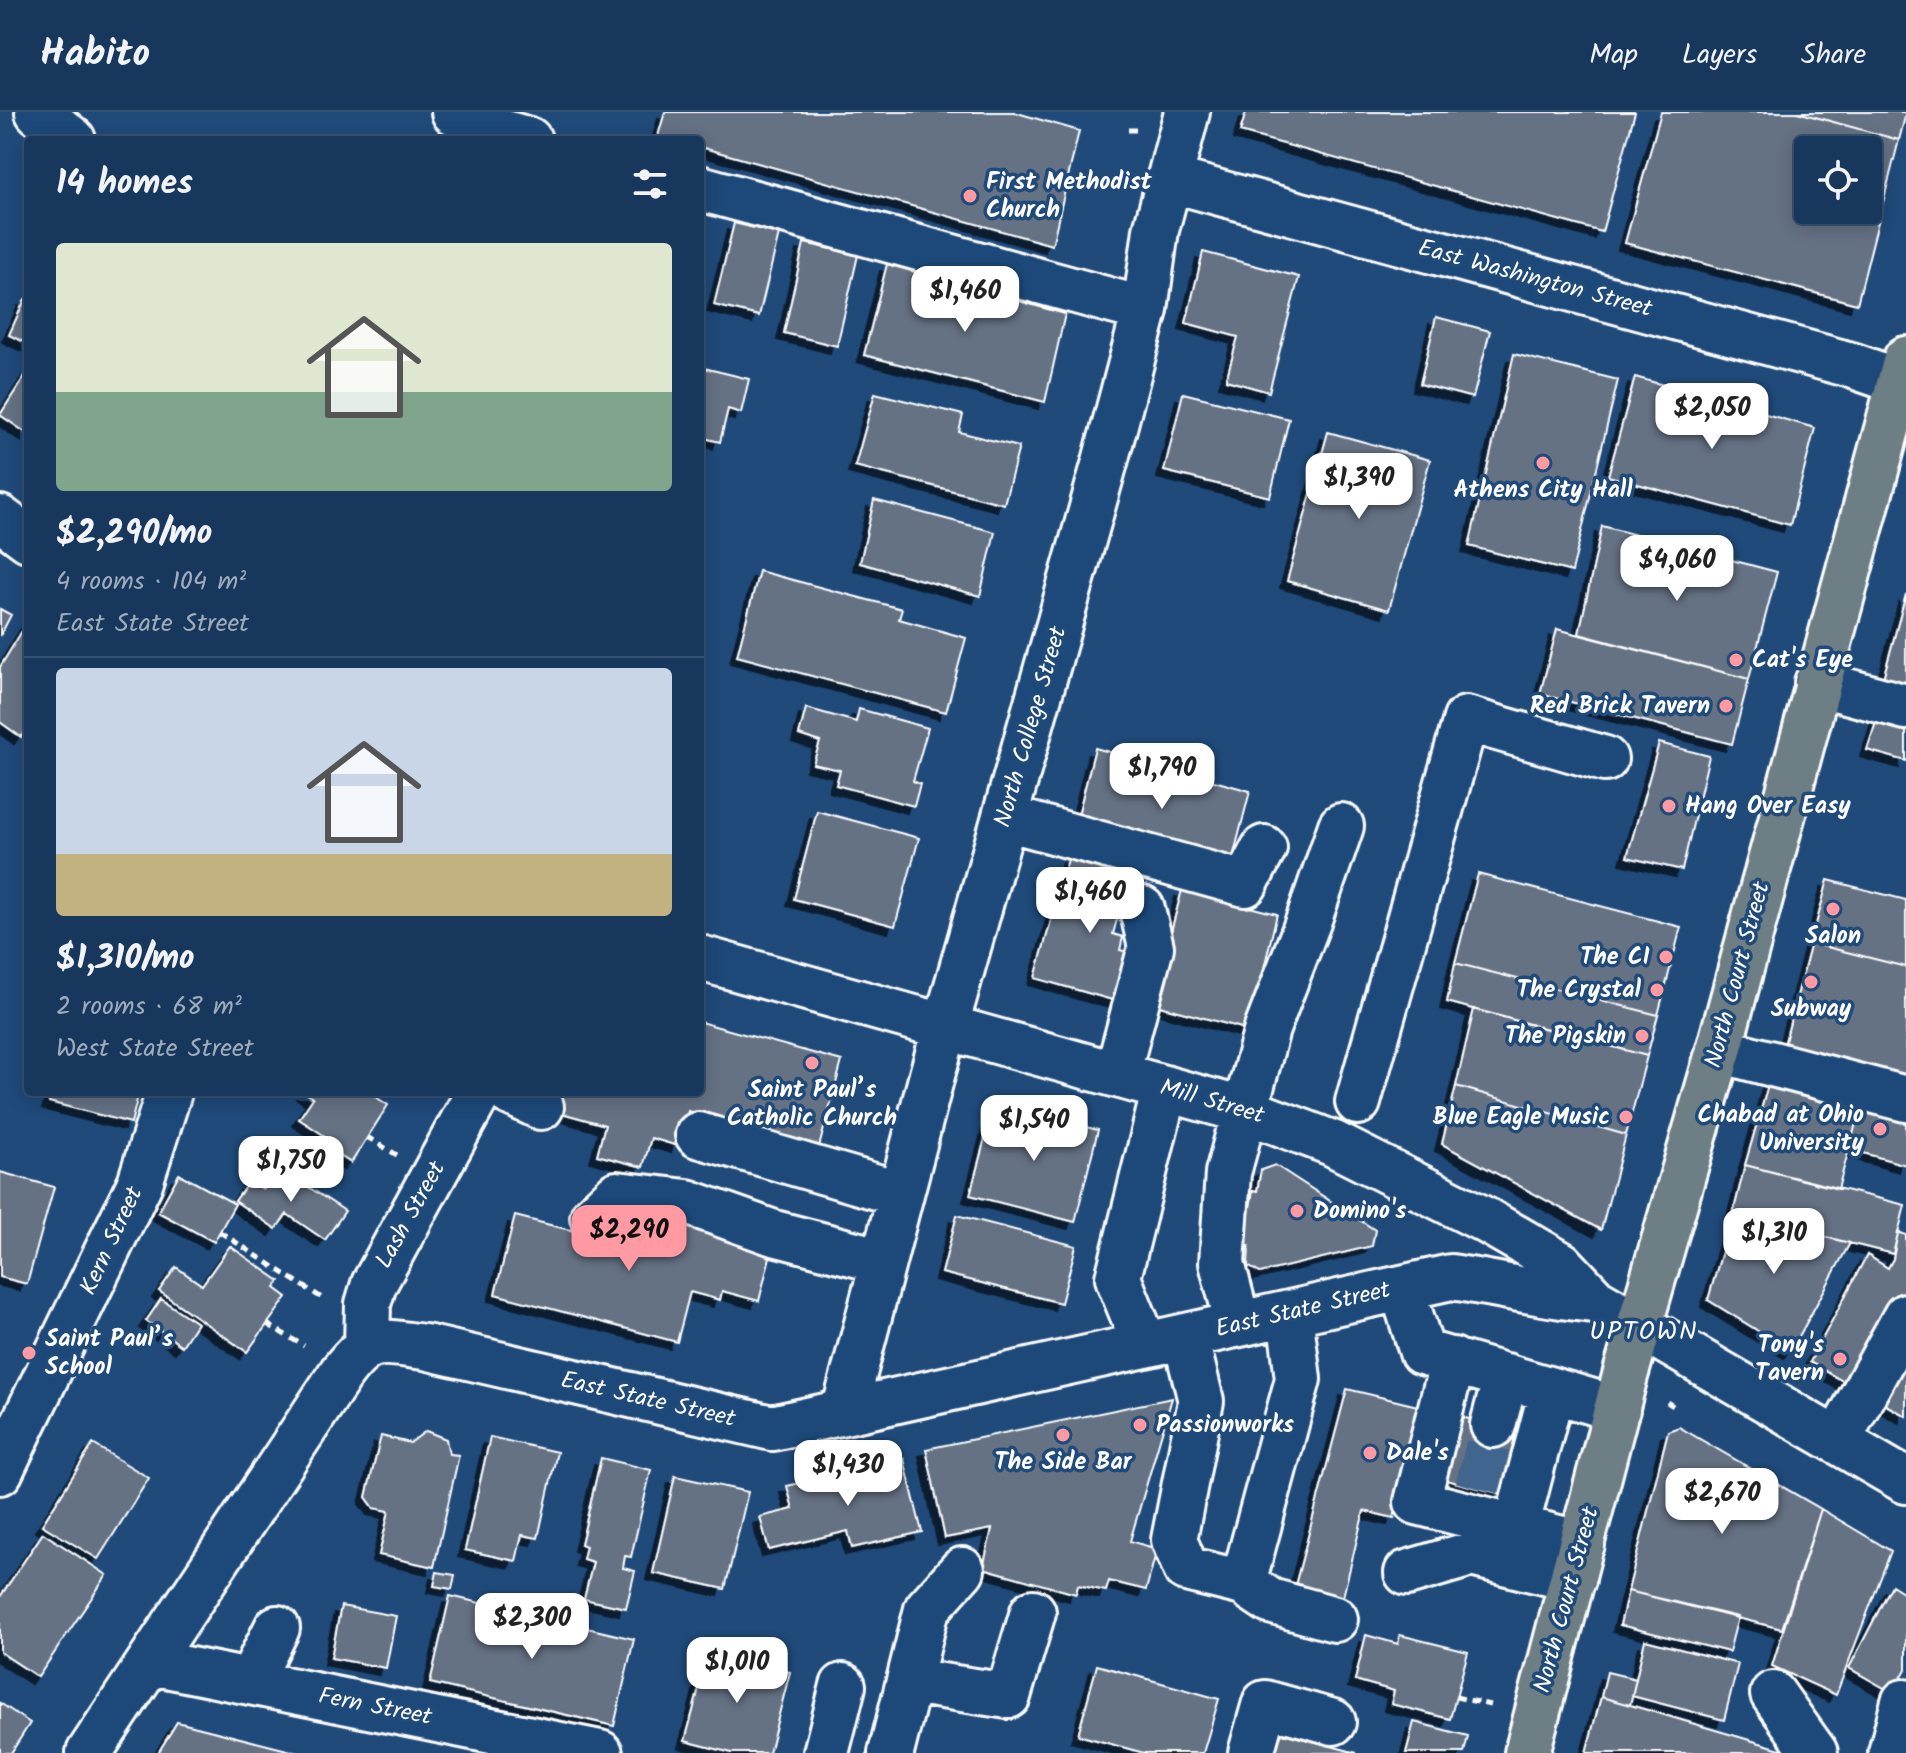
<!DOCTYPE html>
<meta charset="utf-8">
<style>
:root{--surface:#17385c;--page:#244365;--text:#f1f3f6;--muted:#9eacbb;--line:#365272;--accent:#ff9aa2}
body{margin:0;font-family:Kalam,sans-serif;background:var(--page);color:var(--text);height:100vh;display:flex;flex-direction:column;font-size:30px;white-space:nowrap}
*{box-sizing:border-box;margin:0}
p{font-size:26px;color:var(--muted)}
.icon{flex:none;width:44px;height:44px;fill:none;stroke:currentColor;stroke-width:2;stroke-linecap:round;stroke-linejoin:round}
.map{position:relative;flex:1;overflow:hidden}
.panel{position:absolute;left:24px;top:24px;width:680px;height:960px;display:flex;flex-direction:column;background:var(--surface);border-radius:8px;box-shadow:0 4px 20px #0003,0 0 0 2px var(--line)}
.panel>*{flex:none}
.buttons{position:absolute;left:1794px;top:24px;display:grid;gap:16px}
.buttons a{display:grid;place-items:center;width:88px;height:88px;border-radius:8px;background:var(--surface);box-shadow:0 4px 20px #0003,0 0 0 2px var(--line);font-size:40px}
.price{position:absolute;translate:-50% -68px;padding:0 18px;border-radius:16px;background:#fff;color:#222;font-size:26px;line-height:52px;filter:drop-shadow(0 2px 4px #0008)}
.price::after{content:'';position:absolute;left:50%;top:48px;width:24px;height:18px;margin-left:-12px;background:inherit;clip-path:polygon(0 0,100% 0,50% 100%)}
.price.selected{background:var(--accent);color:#111}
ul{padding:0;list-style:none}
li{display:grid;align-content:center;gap:16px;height:424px;padding:0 32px}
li+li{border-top:2px solid var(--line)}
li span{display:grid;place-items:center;height:248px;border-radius:8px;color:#555}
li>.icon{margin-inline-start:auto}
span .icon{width:144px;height:144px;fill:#fffc;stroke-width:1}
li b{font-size:34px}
h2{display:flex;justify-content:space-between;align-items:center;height:96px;padding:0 32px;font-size:34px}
header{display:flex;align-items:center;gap:48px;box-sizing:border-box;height:112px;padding:0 40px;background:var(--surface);border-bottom:2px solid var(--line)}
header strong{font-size:38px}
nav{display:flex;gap:44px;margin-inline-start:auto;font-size:28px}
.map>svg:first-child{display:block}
</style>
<header>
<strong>Habito</strong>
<nav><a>Map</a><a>Layers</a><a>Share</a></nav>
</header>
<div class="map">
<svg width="1906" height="1641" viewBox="0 0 1906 1641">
<defs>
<filter id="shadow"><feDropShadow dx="-7" dy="7" stdDeviation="0" flood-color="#0009"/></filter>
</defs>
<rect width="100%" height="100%" fill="#1f4a7a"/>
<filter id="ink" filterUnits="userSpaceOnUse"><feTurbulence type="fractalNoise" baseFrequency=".0125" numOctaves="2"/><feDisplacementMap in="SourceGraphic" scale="16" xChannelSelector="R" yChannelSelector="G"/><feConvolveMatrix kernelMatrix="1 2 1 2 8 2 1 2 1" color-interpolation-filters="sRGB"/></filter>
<g filter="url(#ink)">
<path fill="#657284" stroke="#fff" stroke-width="2" fill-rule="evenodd" filter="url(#shadow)" d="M665 0H1014L1079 19 1052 133 700 35V28H673L658 24Z
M1246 0H1635L1602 120 1240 20Z
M1661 0H1797L1899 28 1857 192 1625 131ZM1808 38H1868V98H1808Z
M1797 0H1906V1L1899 28Z
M734 111 779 122 759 204 714 193Z
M804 131 858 143 837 234 784 221Z
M1203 140 1299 165 1269 280 1226 268 1238 225 1186 211Z
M887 152 1065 202 1045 290 864 243Z
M25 187 28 188V232L9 223Z
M1436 205 1490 219 1473 286 1420 272Z
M1514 242 1618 268 1572 460 1469 434Z
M700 255 749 267 741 301 728 297 720 330 700 325Z
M28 259V322L0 303Z
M1635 265 1815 316 1790 413 1608 364Z
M875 281 963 303 959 320 1019 335 1004 392 855 354Z
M1183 281 1289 307 1270 385 1164 359Z
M1328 320 1430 348 1389 498 1287 469Z
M874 388 995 420 980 484 860 451Z
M1602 414 1777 460 1749 567 1579 522Z
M759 459 902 497 899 507 966 526 946 600 737 544Z
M1906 482V580L1881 574Z
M0 497 11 503 0 524Z
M27 511 28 615 21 625 0 610V555Z
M1557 517 1749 567 1732 632 1540 582Z
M1881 595 1906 602V649L1867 638Z
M806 596 856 610 859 597 928 616 913 669 920 672 914 694 836 673 840 658 813 652 820 630 799 623Z
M1659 631 1709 644 1682 758 1627 745Z
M1095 636 1250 679 1229 761 1074 719Z
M817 699 919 726 895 814 794 787Z
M1069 744 1130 761 1113 822 1123 825 1120 838 1144 844 1130 893 1035 866Z
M1478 762 1681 815 1658 903 1455 851Z
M1828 768 1906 788V855L1811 831Z
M1182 778 1277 802 1249 918 1152 892Z
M1811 831 1906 855V974L1782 941Z
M1455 851 1658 903 1647 944 1447 890Z
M1474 897 1647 944 1626 1023 1456 974Z
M700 910 842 949 819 1035 688 999 678 1034 651 1026 643 1055 597 1043 605 1013 558 1000 563 980H700Z
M1771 963 1863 986 1838 1077 1745 1053Z
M1456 974 1626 1023 1601 1118 1442 1032Z
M52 980H139L131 1011 49 990Z
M304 980H368L388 993 351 1051 320 1031 325 1024 299 1007 313 986Z
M1863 986 1906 998V1053L1849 1037Z
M994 992 1098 1018 1075 1110 970 1083Z
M1275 1053 1375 1118 1372 1134 1260 1161 1248 1154 1249 1134 1244 1131 1253 1078 1257 1079 1261 1058Z
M1745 1053 1905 1093 1893 1142 1733 1102Z
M278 1055 345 1099 325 1128 287 1102 276 1117 235 1089 250 1068 263 1077Z
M0 1060 54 1075 27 1172 0 1165Z
M179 1062 235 1092 214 1130 158 1100Z
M654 1102 772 1137 759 1189 722 1179 720 1188 690 1180 677 1230 495 1182 515 1104 644 1137Z
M1733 1102 1850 1131 1791 1239 1708 1188Z
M957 1103 1076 1134 1061 1191 942 1161Z
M1898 1120 1906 1123V1185L1853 1275 1810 1250 1867 1143 1888 1156 1893 1147Z
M230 1134 280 1169 275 1176 287 1185 247 1240 159 1179 176 1155 202 1173Z
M161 1187 197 1211 182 1234 146 1209Z
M1906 1221V1304L1871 1285Z
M1347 1277 1422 1295 1394 1406 1364 1399 1340 1497 1292 1485Z
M1172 1286 1130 1429 1157 1437 1146 1478 1109 1469 1106 1479 1078 1473 1076 1482 983 1456 992 1417 945 1426 926 1337Z
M1450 1302 1535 1324 1519 1386 1434 1365Z
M1679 1315 1821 1397 1782 1517 1628 1479 1668 1319Z
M426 1319 446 1327 449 1342 459 1343 434 1455 379 1443 389 1399 374 1396 366 1385 381 1324 410 1331Z
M490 1325 557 1340 538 1426 522 1423 516 1449 465 1438Z
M93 1332 149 1366 98 1447 42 1413Z
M601 1346 651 1358 631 1445 625 1444 623 1456 635 1459 626 1496 584 1487 593 1450 583 1447 586 1434 581 1432Z
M904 1347 922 1420 852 1436 848 1419 769 1438 760 1405 793 1397 787 1374Z
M675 1364 748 1380 725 1477 653 1461Z
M1821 1397 1891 1439 1836 1583 1772 1554Z
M43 1421 107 1463 38 1565 0 1540V1485Z
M437 1460 455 1463 452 1477 434 1474Z
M1892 1473 1906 1482V1557L1893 1581 1849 1556Z
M1628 1479 1738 1505 1729 1540 1620 1513Z
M450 1484 634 1527 614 1614 430 1571Z
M341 1494 396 1504 386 1556 331 1546Z
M1366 1523 1398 1532 1400 1523 1468 1540 1450 1607 1391 1592 1394 1579 1355 1568Z
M1645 1528 1738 1552 1724 1608 1632 1584Z
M709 1539 790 1560 769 1641H732L685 1629Z
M1097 1553 1219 1587 1203 1641H1144L1078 1623Z
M1607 1560 1636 1567 1630 1593 1601 1585Z
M1601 1585 1630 1593 1794 1641H1586Z
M0 1591 30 1611 11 1641H0Z
M177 1610 299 1641H158Z
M1414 1610 1468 1624 1464 1641H1406Z
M1271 1618 1357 1641H1264Z"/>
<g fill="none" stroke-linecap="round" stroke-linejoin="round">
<path stroke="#41658e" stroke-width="44" stroke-dasharray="44 22" stroke-linecap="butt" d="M1477 1376 1493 1313"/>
<g stroke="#fff" stroke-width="50">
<path id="minor" d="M38 0 73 28
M454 0 491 17 529 28
M1169 67 1851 253 1906 272
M700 76 1145 198
M0 406 28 427
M1817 571 1906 595
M1006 706 1245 772 1264 736
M700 846 1253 1001 1332 1031 1487 1109 1561 1152 1595 1188
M1719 938 1906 987
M1117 963 1151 835 1142 797
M509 980 541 995
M1358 990 1466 607 1605 647
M698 1023 901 1082
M593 1105 617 1082 687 1090 774 1121 883 1149
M1402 1176 1422 1240 1617 1297
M1238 1212 1222 1151 1228 1061 1267 917 1308 810 1341 714
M1185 1224 1201 1289 1174 1428 1186 1457 1243 1471 1298 1267 1290 1201
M367 1233 368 1192 374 1172 479 980
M1145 1233 1118 1166 1165 976
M1453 1248 1417 1390 1582 1432
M844 1300 932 963 1105 350 1145 198 1156 118 1187 0
M1493 1313 1506 1264
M1838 1328 1906 1204
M0 1360 140 1071 169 980
M1516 1416 1552 1278
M1407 1461 1471 1442 1573 1467
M1243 1471 1270 1489 1335 1507
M151 1550 600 1641
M909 1569 1008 1584 1033 1500
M250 1570 277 1516
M1773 1582 1815 1641
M89 1641 342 1260C371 1222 381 1230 425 1235L772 1316 1451 1165C1499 1172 1547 1184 1595 1188L1906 1369
M826 1641 843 1574
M891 1641 927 1497 962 1458
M1251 1641 1265 1591 1333 1610
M1891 1641 1904 1590"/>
</g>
<g stroke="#fff" stroke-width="50">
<path id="major" d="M1527 1641 1625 1264 1719 938 1906 247"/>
</g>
<path stroke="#fff" stroke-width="5" stroke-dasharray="8 6" stroke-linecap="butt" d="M1128 18H1140
M367 1025 397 1043
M220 1120 325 1188
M267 1212 304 1234
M1667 1290 1673 1294
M1456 1585 1490 1593"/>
<use href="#minor" stroke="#1f4a7a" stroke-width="44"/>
<use href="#major" stroke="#6d7e84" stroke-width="44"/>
</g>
</g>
<g fill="#ff9aa2" stroke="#1f4a7a" stroke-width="3">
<circle cx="970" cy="84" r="8"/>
<circle cx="1543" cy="351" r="8"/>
<circle cx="1736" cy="548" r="8"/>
<circle cx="1726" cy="594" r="8"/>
<circle cx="1669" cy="694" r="8"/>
<circle cx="1833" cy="797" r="8"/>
<circle cx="1666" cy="845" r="8"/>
<circle cx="1811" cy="870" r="8"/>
<circle cx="1657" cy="878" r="8"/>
<circle cx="1642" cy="924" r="8"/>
<circle cx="812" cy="951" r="8"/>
<circle cx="1626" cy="1005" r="8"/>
<circle cx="1880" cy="1017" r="8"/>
<circle cx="1297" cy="1099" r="8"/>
<circle cx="29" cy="1241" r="8"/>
<circle cx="1840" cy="1247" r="8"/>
<circle cx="1140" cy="1313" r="8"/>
<circle cx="1063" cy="1323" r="8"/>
<circle cx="1370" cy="1341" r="8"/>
</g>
<g text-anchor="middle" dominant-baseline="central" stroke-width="7" stroke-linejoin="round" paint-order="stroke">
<g font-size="24" font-weight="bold" fill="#fff" stroke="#1f4a7a" text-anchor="start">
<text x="986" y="70">First Methodist<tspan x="986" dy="28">Church</tspan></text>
<text x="1543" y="378" text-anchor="middle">Athens City Hall</text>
<text x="1752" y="548">Cat's Eye</text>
<text x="1710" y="594" text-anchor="end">Red Brick Tavern</text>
<text x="1685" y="694">Hang Over Easy</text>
<text x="1833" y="824" text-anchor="middle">Salon</text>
<text x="1650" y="845" text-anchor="end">The CI</text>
<text x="1641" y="878" text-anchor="end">The Crystal</text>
<text x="1811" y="897" text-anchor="middle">Subway</text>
<text x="1626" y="924" text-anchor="end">The Pigskin</text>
<text x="812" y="978" text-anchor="middle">Saint Paul’s<tspan x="812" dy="28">Catholic Church</tspan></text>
<text x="1864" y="1003" text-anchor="end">Chabad at Ohio<tspan x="1864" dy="28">University</tspan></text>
<text x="1610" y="1005" text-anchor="end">Blue Eagle Music</text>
<text x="1313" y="1099">Domino's</text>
<text x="45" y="1227">Saint Paul’s<tspan x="45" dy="28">School</tspan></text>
<text x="1824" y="1233" text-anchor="end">Tony's<tspan x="1824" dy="28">Tavern</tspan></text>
<text x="1156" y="1313">Passionworks</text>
<text x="1386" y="1341">Dale's</text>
<text x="1063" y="1350" text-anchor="middle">The Side Bar</text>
</g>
<g font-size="24" fill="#fff" stroke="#1f4a7a">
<text transform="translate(1535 167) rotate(15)">East Washington Street</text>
<text transform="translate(1031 615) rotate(-74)">North College Street</text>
<text transform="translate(1738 863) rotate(-75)">North Court Street</text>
<text transform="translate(1212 990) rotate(16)">Mill Street</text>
<text transform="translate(411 1103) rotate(-61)">Lash Street</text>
<text transform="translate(112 1129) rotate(-65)">Kern Street</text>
<text transform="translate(1303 1198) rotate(-13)">East State Street</text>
<text transform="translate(648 1288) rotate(13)">East State Street</text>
<text transform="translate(1567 1488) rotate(-75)">North Court Street</text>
<text transform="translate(375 1595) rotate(11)">Fern Street</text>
</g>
<g font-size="26" letter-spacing="2" fill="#fff" stroke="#1f4a7a">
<text x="1644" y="1220">UPTOWN</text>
</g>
</g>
</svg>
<div class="buttons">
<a><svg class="icon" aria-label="locate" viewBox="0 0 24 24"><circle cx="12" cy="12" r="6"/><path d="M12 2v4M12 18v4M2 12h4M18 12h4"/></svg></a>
</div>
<b class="price" style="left:965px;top:222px">$1,460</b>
<b class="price" style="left:1712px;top:339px">$2,050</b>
<b class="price" style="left:1359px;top:409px">$1,390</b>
<b class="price" style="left:1677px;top:491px">$4,060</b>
<b class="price" style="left:1162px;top:699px">$1,790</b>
<b class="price" style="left:1090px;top:823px">$1,460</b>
<b class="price" style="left:1034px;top:1051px">$1,540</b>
<b class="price" style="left:291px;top:1092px">$1,750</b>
<b class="price selected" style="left:629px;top:1161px">$2,290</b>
<b class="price" style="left:1774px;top:1164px">$1,310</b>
<b class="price" style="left:848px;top:1396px">$1,430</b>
<b class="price" style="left:1722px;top:1424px">$2,670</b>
<b class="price" style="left:532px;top:1549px">$2,300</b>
<b class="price" style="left:737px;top:1593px">$1,010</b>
<section class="panel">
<h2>14 homes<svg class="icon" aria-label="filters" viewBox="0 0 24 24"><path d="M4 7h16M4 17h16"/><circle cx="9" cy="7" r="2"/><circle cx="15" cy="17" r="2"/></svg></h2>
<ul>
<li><span style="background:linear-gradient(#dfe7d0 60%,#7fa58c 0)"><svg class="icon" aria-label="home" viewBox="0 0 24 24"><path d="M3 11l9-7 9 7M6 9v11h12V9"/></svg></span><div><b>$2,290/mo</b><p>4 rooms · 104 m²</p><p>East State Street</p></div></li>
<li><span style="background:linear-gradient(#c9d6e8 75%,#c2b280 0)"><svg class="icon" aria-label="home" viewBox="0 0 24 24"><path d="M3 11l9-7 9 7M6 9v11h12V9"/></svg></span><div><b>$1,310/mo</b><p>2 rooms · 68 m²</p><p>West State Street</p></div></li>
</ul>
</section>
</div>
